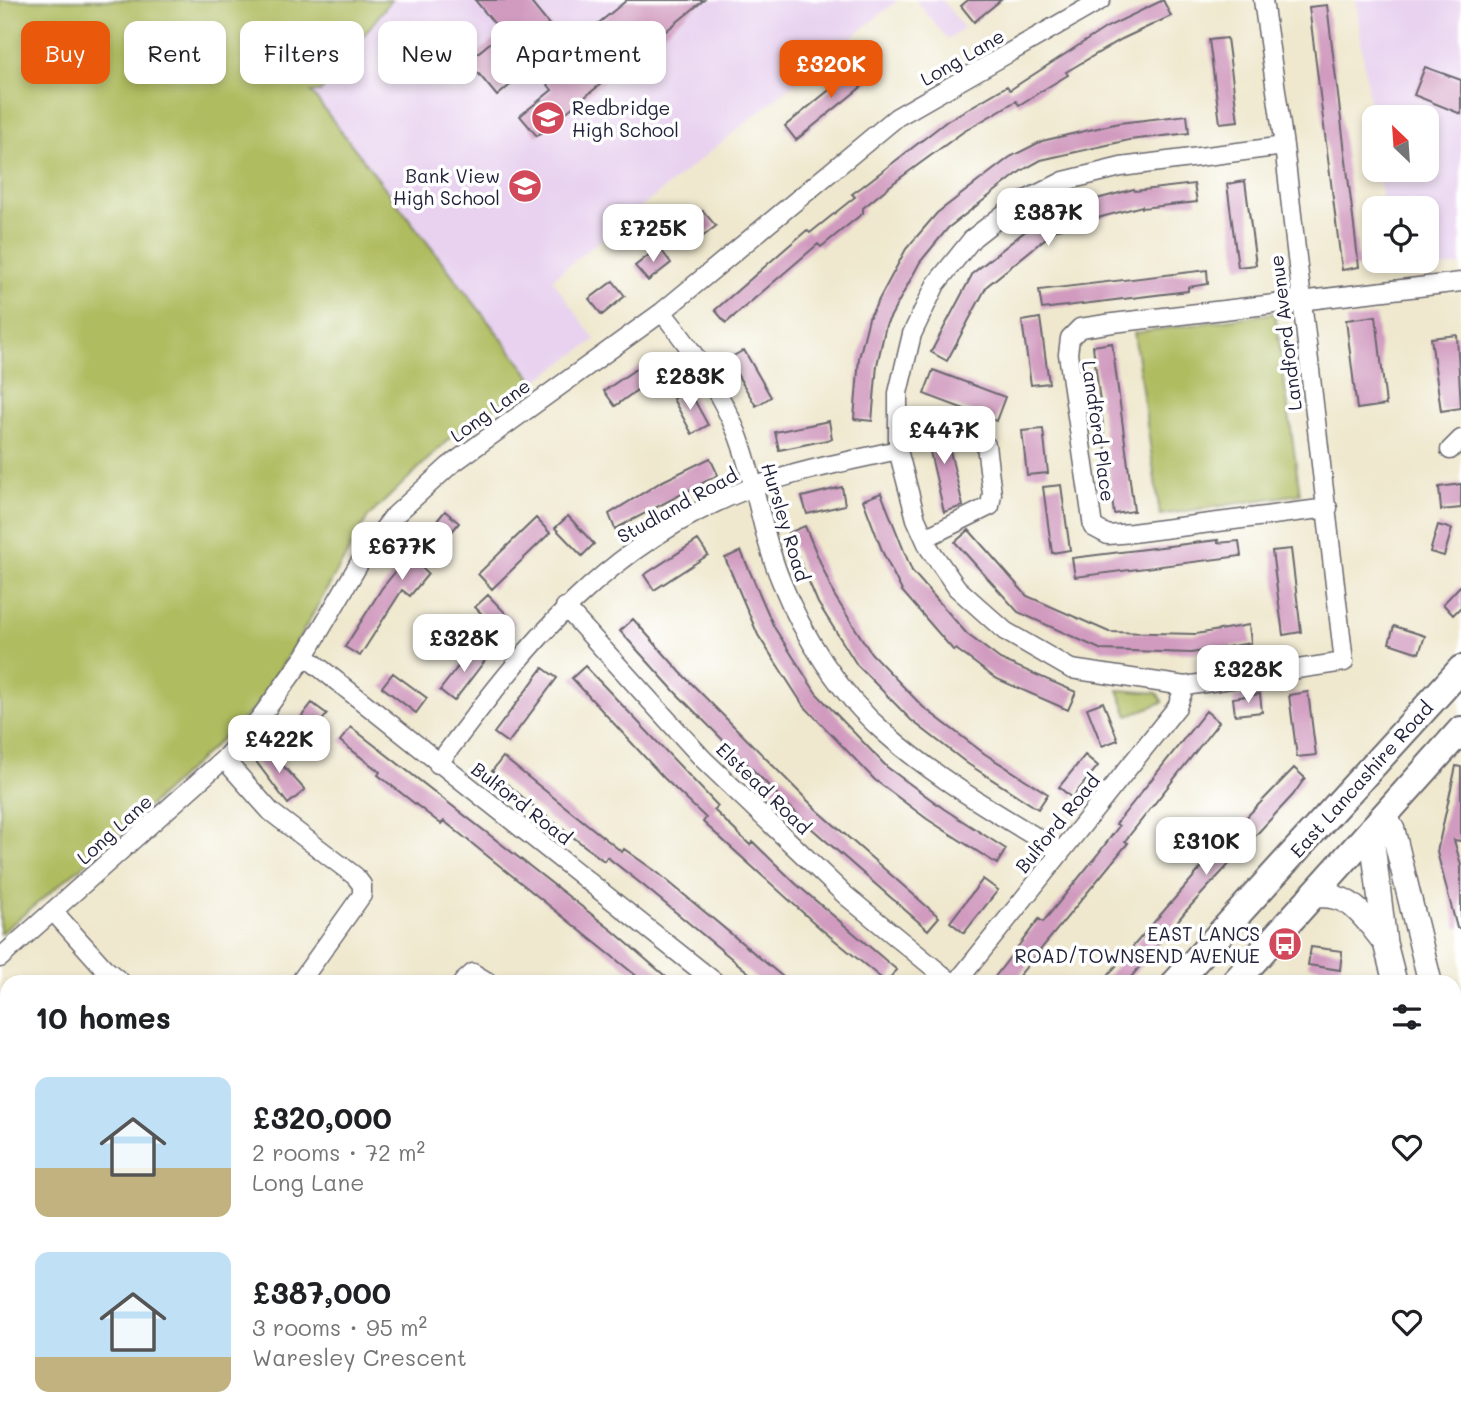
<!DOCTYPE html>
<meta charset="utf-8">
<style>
:root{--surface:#fff;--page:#f6f6f6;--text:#202124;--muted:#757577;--accent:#ea580c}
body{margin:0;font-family:Mali,sans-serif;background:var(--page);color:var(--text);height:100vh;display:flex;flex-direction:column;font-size:26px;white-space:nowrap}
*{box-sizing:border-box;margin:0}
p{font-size:23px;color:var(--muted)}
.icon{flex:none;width:38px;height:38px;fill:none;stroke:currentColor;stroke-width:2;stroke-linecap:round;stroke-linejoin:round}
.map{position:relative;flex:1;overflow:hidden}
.side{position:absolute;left:0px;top:975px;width:1461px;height:450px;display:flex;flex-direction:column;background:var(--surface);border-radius:21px 21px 0 0;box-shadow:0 4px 10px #0003}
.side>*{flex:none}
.banner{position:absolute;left:21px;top:21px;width:700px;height:63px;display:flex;gap:14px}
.needle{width:46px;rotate:335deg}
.buttons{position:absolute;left:1362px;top:105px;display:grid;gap:14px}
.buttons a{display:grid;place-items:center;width:77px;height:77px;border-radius:14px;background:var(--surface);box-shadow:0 4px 10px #0003;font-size:35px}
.price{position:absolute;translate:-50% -60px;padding:0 16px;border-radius:14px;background:#fff;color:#222;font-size:23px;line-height:46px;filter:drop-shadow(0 2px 4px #0008)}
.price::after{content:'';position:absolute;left:50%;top:42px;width:21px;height:16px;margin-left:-10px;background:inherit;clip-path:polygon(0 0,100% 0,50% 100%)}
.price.current{background:var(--accent);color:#fff}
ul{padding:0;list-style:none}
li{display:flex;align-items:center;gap:21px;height:175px;padding:0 35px}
li span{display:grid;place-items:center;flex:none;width:196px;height:140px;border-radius:14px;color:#555}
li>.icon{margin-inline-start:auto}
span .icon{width:84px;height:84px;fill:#fffc;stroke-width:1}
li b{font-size:30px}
h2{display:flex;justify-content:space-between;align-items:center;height:84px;padding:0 35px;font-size:30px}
.tag{padding:0 24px;border-radius:14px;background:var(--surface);box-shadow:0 4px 10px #0003;font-size:24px;line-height:63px}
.tag.current{background:var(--accent);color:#fff}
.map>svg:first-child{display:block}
</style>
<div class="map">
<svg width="1461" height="1423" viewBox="0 0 1461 1423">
<rect width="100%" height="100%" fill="#fff"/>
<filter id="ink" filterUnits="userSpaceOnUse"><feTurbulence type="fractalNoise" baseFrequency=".0143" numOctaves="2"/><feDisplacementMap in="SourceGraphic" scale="14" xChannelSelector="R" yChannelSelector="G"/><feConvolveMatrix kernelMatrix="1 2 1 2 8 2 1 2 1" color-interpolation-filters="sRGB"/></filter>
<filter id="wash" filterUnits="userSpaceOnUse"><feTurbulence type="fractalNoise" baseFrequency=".00686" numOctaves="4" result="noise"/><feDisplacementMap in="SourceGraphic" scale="28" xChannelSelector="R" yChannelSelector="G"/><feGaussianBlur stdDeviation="1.57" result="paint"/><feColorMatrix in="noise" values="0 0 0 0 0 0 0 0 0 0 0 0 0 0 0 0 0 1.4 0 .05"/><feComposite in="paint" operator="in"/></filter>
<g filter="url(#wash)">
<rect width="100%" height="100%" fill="#efe8ce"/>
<path fill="#e8d2ef" d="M391 0H898L552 279 595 340 535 382 311 92H320Z
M916 0H942L964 28 948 40Z
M1356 0H1461V265L1391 274 1389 261H1426V208H1383L1378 170H1426V117H1374V139Z"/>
<path fill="#c9bfd8" d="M0 1319 7 1325V1418H124L131 1423H0Z"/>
<path fill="#afbc5e" stroke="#686f4c" stroke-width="2" d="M0 0H391L320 92H311L535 382 451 437 368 517 302 633 256 707 104 848 0 934Z
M1275 313 1300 494 1160 515 1134 333Z
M1118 690 1157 693 1163 702 1128 716Z"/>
<g id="blocks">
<path fill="#d19bc0" d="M475 0H529L568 48 627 0H704L537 136 520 116 552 90 533 66 497 96 468 61 502 33Z
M968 0H1001L974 22 961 6Z
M1163 0 1171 16 1122 39 1066 72 1068 75 1043 90 1019 105 1016 101 963 132 896 181 863 208V213L821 247 818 244 726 323 715 310 785 249 807 230 810 233 855 197 852 194 863 186 947 121 1007 86 1010 90 1022 82 1107 27Z
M1327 5 1359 267 1342 270 1309 7Z
M1227 38 1238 121 1220 123 1209 40Z
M865 61 876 75 796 140 785 126Z
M1425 67 1461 80V114L1414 95Z
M1187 115 1189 133 1129 140 1041 160 1021 171 948 228 920 262 886 325 877 365 872 421 854 419 859 358 869 318 906 249 937 213 1010 157 1042 141 1119 123Z
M1245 181 1256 265 1238 267 1227 184Z
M1194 184 1197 202 1142 208V206L1057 229 987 286 947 361 931 352 973 273 1049 212 1134 189 1135 191Z
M703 211 716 226 692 245 680 229Z
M659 247 671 263 648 281 635 266Z
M1207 270 1208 284 1188 287V291L1042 309 1039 290Z
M613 281 625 296 602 315 589 299Z
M1376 316 1386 405 1357 409 1346 320Z
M1040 318 1049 383 1031 385 1022 321Z
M1457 335 1461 408 1441 411 1431 338Z
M1112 343 1134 511 1114 514 1093 346Z
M744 350 771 397 756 406 728 359Z
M649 360 659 374 615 406 604 391Z
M933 370 1005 397 996 421 924 394Z
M689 390 708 425 692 434 673 399Z
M829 421 832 439 779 450 775 432Z
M943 421 963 506 944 512 924 426Z
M1043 429 1048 473 1027 475 1022 431Z
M710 458 718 475 615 529 609 514 661 482Z
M1461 484V508L1441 510 1439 487Z
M1061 485 1070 550 1052 553 1043 487Z
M842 487 845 505 807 514 802 497Z
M881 493 912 571 967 634 1000 659 1076 692 1068 710 995 678 956 649 954 651 902 591 883 553 863 500Z
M445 511 459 523 422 568 428 574 410 596 402 590 360 656 345 647 382 588Z
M568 516 594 544 582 556 555 528Z
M536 518 550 533 492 589 478 574Z
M1438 525 1452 529 1444 556 1430 552Z
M805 526 834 595 871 653 923 707 985 754 1048 794 1038 809 968 764 911 720 857 665 818 603 788 533Z
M969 530 1027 596 1109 632 1196 634 1249 625 1251 643 1191 653 1102 650 1018 612 955 542Z
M698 540 708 555 654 590 644 575Z
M1218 540V543L1239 541 1241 556 1075 577 1072 558Z
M1291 549 1301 632 1283 635 1272 551Z
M741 551 774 627 816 693 887 767 944 809 1006 849 997 864 927 819 875 780 803 705 758 635 725 558Z
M1461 585V607L1453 615 1443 604Z
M488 595 515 623 502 635 475 607Z
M633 619 683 675 816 809 939 917 928 930 810 827 676 693 620 631Z
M1394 626 1425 636 1419 653 1389 643Z
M473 647 487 658 454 701 440 690Z
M585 666 718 806 714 810 750 845 753 842 795 883 897 970 886 982 821 929 703 822 706 818 664 778 572 678Z
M543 668 557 678 508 743 494 733Z
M393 673 427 698 416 713 382 687Z
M1308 692 1316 755 1297 757 1289 695Z
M1260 694 1262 712 1235 715 1233 698Z
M1103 702 1118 740 1102 746 1087 708Z
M312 703 327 714 300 749 285 738Z
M1206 711 1219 722 1125 841 1128 843 1014 982H991L1039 919 1043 922 1098 854 1119 826 1116 824Z
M351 727 613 931 672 982H644L444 821 441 824 378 775 380 772 340 741Z
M270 746 280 756 277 759 305 790 288 804 255 760Z
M1085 755 1098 766 1072 798 1059 787Z
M503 757 622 852 624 849 658 873 789 982H760L644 886 607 857 604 861 533 806 492 771Z
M1456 766 1461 767V841L1454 840 1461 865V928H1457L1437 852Z
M1294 768 1305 778 1293 795 1185 912 1127 982H1102L1235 829Z
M983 879 998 890 964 933 950 922Z
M1311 947 1342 951 1340 970 1308 965Z"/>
</g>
</g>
<g filter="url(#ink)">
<use href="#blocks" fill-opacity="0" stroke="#6a676e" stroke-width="2"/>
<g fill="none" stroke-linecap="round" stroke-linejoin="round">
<g stroke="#6a676e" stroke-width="21">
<path id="minor" d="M1263 0 1284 146 1344 662 1185 686 1071 669 1005 631 957 588 929 548 916 519 898 450V393L912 334 936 284 973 238 1014 206 1064 181 1121 167 1284 146
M662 312C692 349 718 388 737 433 756 481 761 533 781 581 803 636 840 694 885 733 938 780 1001 816 1061 852
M1450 450 1461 439
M1328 508 1132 533 1108 535 1093 527 1068 354 1070 338 1080 328 1113 323 1461 282
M925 538 990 506 992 494 986 445
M565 607 703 759 845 895 951 982
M305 656 715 982
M224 759 271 812 355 876 362 885V895L300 982
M438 764C528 644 606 542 753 487 800 470 849 461 898 450
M53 911 104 968 121 982
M0 958 224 759 260 718 305 656 366 552 393 517 449 466 662 312 897 117 1101 0
M463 982 473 973 488 982
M957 982 1177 707 1185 686
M0 1066 7 1071
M1454 1310 1461 1309
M1369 1418 1370 1423
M379 1423 383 1418
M556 1423 560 1418
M1069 1423 1073 1418
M1240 1423 1245 1418"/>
</g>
<g stroke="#6a676e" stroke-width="26">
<path id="major" d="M1384 814 1393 830 1430 982
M1371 828 1385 943 1395 982
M1309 897C1350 890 1362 915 1385 943
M1454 1068 1461 1093
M1454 1212 1461 1238
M0 1292 7 1298
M155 1418 162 1423"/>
</g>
<g stroke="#6a676e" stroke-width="30">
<path id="highway" d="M1176 982 1461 669
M1235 982 1461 730
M815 1423 819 1418
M881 1423 885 1418"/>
</g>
<use href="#minor" stroke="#fff" stroke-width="18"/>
<use href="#major" stroke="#fff" stroke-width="23"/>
<use href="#highway" stroke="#fff" stroke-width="26"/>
</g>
</g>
<defs>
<g id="school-disc" transform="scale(1.75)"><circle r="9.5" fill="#d1495b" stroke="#fff"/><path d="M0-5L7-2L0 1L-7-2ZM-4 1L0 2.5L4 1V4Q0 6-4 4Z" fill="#fff"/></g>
<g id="bus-disc" transform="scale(1.75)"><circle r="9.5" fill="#d1495b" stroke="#fff"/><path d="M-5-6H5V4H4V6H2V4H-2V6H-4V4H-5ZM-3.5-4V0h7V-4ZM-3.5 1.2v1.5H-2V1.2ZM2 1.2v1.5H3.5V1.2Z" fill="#fff"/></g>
</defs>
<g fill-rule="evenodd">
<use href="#school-disc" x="548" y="118"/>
<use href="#school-disc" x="525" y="186"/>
<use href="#bus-disc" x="1285" y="944"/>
</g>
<g text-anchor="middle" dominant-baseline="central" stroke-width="7" stroke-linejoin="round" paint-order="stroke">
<g font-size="19" fill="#22223b" stroke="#fff">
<text transform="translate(962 57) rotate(-30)">Long Lane</text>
<text transform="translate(1285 333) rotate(-97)">Landford Avenue</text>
<text transform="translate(490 410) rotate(-36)">Long Lane</text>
<text transform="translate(1099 431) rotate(82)">Landford Place</text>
<text transform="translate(677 505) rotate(-29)">Studland Road</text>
<text transform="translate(786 522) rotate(73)">Hursley Road</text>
<text transform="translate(1361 779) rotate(-48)">East Lancashire Road</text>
<text transform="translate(764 788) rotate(44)">Elstead Road</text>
<text transform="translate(522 803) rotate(38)">Bulford Road</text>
<text transform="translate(1057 823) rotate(-51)">Bulford Road</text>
<text transform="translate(114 829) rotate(-42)">Long Lane</text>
</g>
<g font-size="19" fill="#22223b" stroke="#fff" text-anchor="end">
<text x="572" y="107" text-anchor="start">Redbridge<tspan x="572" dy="22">High School</tspan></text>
<text x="500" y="175">Bank View<tspan x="500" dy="22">High School</tspan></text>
<text x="1260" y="933">EAST LANCS<tspan x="1260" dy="22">ROAD/TOWNSEND AVENUE</tspan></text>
</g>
</g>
</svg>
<div class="buttons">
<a><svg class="needle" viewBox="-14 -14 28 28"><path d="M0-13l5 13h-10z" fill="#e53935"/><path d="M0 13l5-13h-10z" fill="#757577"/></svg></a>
<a><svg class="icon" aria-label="locate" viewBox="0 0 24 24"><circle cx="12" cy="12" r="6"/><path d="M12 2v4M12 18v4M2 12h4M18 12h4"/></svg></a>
</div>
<b class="price current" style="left:831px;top:100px">£320K</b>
<b class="price" style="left:1048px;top:248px">£387K</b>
<b class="price" style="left:653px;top:264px">£725K</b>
<b class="price" style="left:690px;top:412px">£283K</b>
<b class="price" style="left:944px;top:466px">£447K</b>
<b class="price" style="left:402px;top:582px">£677K</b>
<b class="price" style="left:464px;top:674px">£328K</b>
<b class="price" style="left:1248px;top:705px">£328K</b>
<b class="price" style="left:279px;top:775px">£422K</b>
<b class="price" style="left:1206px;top:877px">£310K</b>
<div class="banner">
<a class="tag current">Buy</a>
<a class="tag">Rent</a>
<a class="tag">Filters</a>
<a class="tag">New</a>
<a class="tag">Apartment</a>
</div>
<section class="side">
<h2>10 homes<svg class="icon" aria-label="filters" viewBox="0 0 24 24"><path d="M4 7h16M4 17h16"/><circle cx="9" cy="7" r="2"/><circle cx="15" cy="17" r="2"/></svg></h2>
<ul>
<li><span style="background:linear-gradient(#bfe0f5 65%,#c2b280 0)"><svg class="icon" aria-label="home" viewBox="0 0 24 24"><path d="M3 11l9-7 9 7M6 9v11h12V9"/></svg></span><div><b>£320,000</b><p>2 rooms · 72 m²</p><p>Long Lane</p></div><svg class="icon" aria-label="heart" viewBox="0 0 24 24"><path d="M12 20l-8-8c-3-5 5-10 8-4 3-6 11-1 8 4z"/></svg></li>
<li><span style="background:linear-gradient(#bfe0f5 75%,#c2b280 0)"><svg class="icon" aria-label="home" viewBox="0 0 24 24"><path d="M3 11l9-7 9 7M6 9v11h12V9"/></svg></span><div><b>£387,000</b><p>3 rooms · 95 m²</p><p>Waresley Crescent</p></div><svg class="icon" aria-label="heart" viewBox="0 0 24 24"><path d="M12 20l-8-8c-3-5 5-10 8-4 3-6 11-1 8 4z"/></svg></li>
</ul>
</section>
</div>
